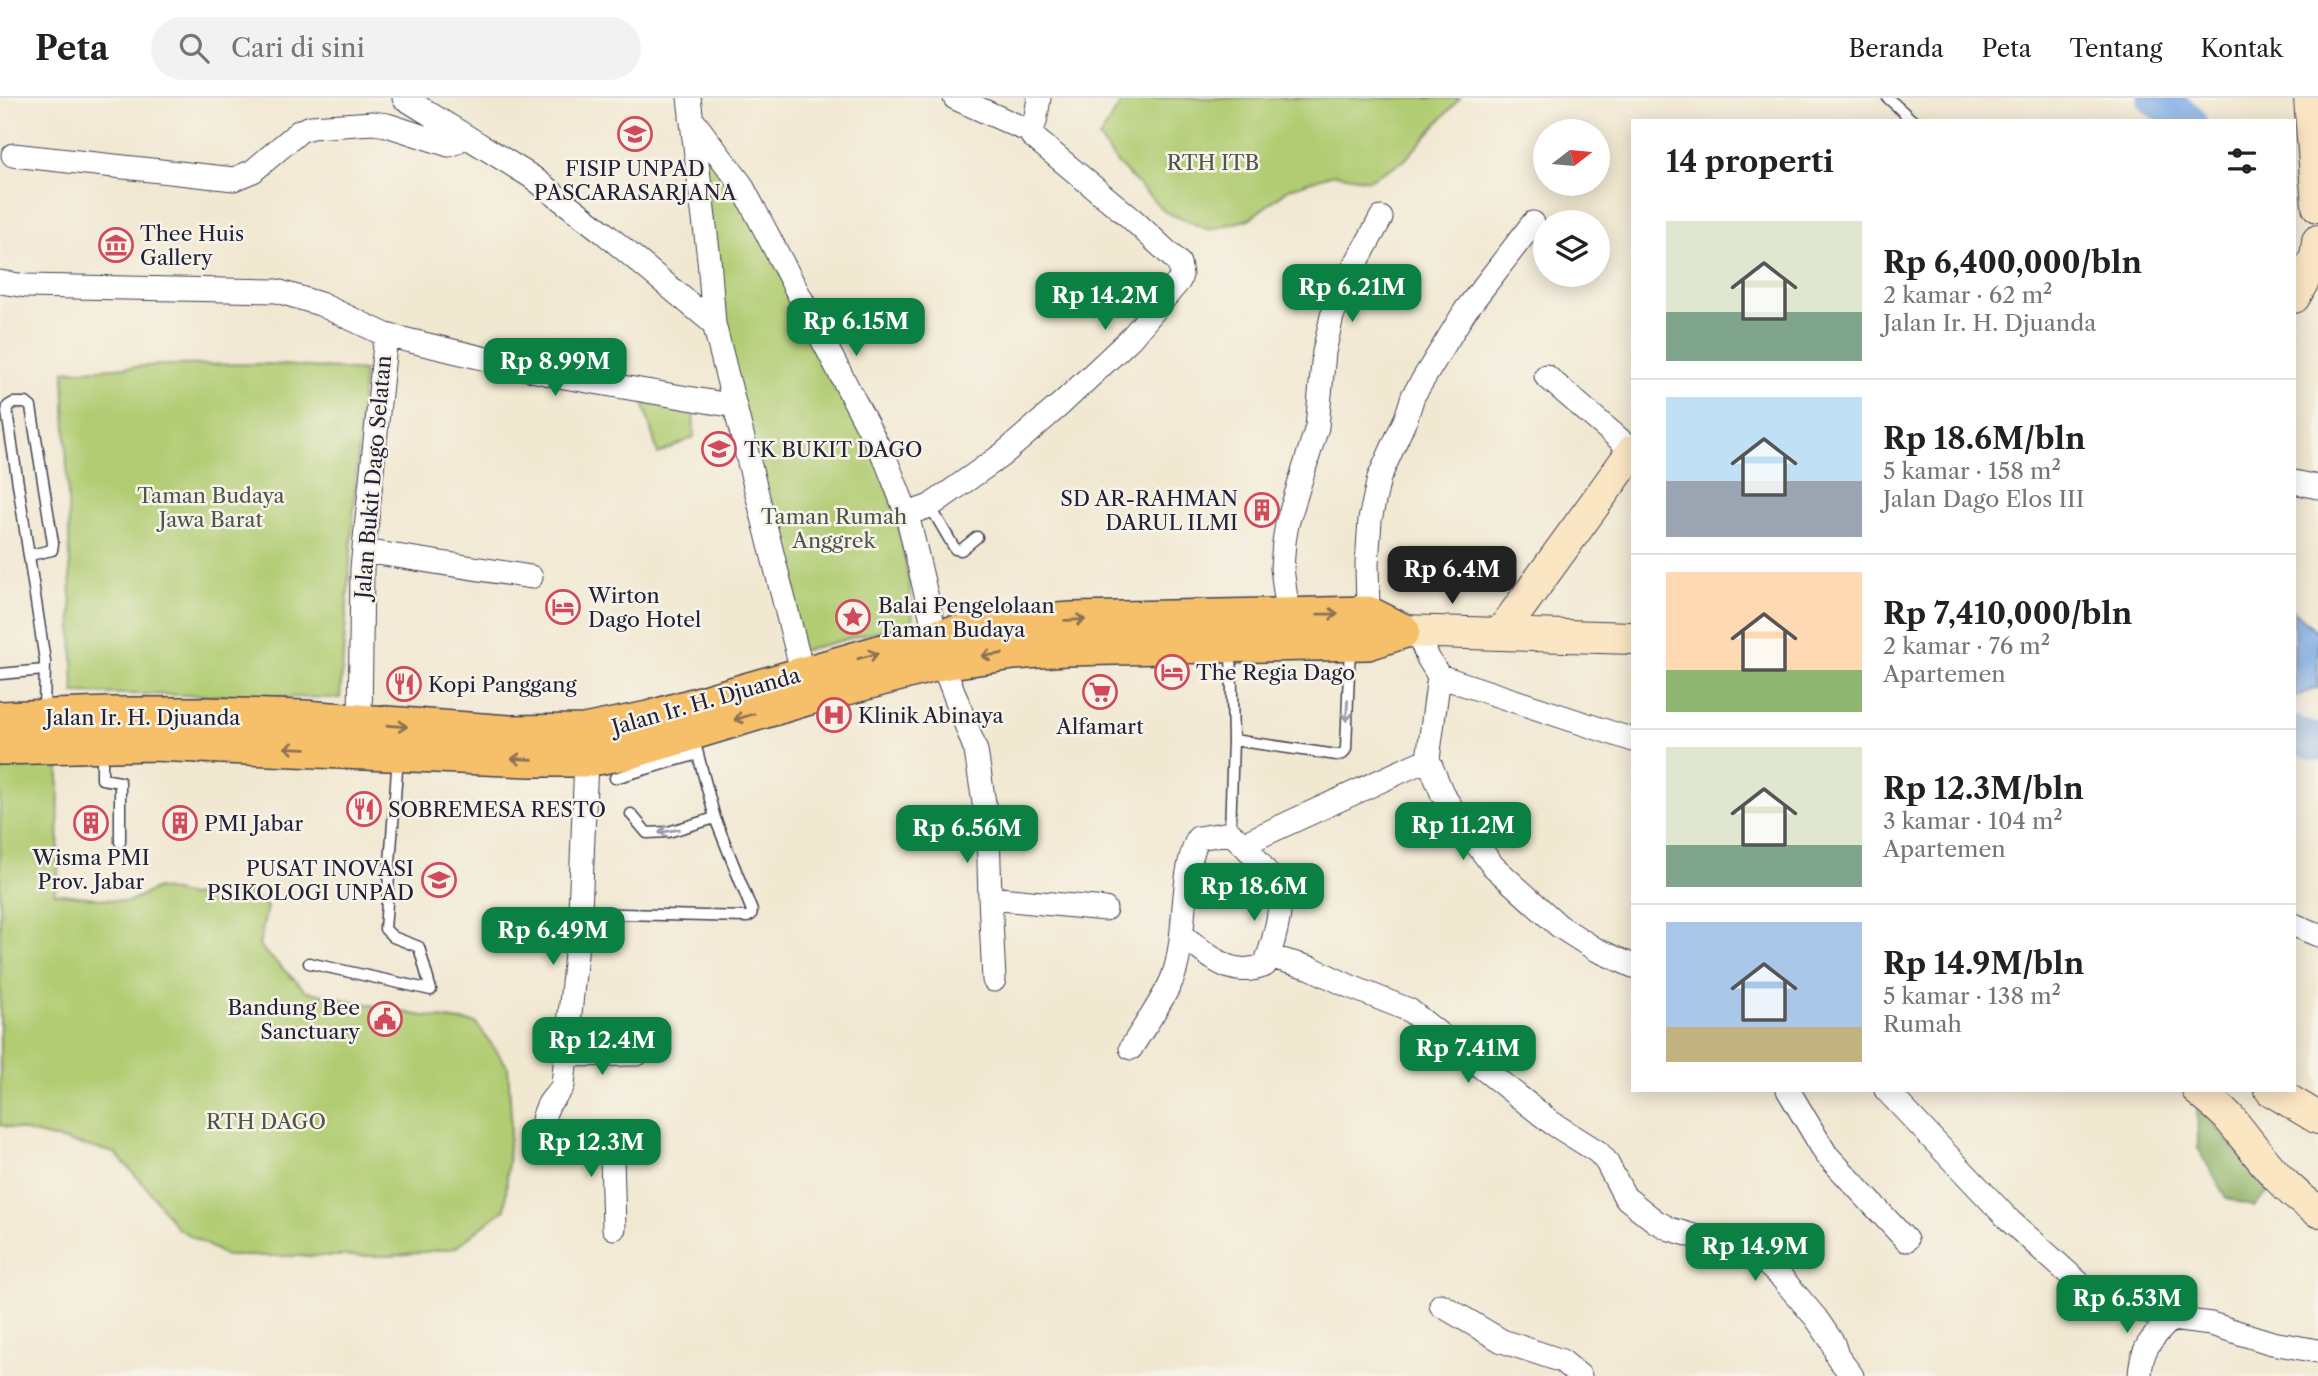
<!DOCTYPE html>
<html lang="id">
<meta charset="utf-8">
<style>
:root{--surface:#fff;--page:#f2f2f2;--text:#222;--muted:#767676;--line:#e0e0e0;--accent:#0b8043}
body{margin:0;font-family:"Libre Caslon Text",serif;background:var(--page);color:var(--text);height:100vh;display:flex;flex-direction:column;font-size:26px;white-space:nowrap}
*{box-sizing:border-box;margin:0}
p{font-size:23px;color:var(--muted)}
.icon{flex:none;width:38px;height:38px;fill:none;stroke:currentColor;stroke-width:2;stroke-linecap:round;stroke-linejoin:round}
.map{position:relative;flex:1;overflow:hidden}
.details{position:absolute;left:1631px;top:21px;width:665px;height:973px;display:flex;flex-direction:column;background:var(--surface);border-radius:0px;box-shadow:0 4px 18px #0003}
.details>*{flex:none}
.needle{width:46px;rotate:74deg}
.fabs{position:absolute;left:1533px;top:21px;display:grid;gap:14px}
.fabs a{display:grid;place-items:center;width:77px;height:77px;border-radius:50%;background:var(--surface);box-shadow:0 4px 18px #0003;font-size:35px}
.price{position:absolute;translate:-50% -60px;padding:0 16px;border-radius:14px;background:var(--accent);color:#fff;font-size:23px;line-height:46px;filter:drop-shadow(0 2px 4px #0008)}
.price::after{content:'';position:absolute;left:50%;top:42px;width:21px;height:16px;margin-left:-10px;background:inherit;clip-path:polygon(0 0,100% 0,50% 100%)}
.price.on{background:#222;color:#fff}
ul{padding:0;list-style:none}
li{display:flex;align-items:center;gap:21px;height:175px;padding:0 35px}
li+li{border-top:2px solid var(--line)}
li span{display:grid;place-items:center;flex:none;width:196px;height:140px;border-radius:0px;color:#555}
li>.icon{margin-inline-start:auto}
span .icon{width:84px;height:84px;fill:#fffc;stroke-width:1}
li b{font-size:30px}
h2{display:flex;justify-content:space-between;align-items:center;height:84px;padding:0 35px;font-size:30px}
header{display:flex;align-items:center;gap:42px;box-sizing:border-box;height:98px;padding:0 35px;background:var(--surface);border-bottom:2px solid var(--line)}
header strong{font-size:33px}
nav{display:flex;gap:38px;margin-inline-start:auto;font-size:24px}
.search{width:490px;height:63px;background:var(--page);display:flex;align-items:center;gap:18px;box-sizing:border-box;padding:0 24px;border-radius:38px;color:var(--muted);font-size:26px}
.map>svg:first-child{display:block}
</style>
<header>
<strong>Peta</strong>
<div class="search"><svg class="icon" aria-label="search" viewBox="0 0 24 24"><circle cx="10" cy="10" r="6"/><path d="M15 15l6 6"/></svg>Cari di sini</div>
<nav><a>Beranda</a><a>Peta</a><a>Tentang</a><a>Kontak</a></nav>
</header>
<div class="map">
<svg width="2318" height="1278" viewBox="0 0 2318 1278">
<rect width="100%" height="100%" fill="#f7f3e8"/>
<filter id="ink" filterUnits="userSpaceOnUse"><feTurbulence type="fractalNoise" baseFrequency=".0143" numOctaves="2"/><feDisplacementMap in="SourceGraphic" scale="14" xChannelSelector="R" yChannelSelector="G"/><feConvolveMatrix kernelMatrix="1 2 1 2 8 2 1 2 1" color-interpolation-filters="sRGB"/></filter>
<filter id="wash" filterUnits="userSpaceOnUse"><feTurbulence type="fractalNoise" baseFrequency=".00686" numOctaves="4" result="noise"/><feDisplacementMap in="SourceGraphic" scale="28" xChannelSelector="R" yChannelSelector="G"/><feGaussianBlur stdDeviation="1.57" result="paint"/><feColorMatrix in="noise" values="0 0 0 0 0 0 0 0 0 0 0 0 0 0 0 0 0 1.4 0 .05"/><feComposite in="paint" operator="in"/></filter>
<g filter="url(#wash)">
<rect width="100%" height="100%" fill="#f1e8d1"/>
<path fill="#b1cc72" stroke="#6a7756" stroke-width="2" d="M1124 0H1460L1405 62 1369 82 1334 76 1290 90 1249 121 1209 132 1165 114 1117 65 1099 40Z
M703 43 736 88 881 369C897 421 910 469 913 524L801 553 718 227Z
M269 266 364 273 340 600 74 595 64 273 166 267Z
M642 300 693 308 694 339 658 356Z
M59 656 58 789 54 791V795L128 804 157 790 190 798 216 795H250L267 809 259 848 306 893 417 917 476 925 508 969 511 1017 505 1111 455 1150 391 1158H226L177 1130 147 1090 115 1055 0 1027V660Z"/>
<path fill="#8cb064" stroke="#576950" stroke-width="2" d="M2197 1005 2270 1093 2254 1109 2226 1100 2198 1050Z"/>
<path fill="#7dace7" stroke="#506791" stroke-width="2" d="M2294 513 2318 535V590L2294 599Z"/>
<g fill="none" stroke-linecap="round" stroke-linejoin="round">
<path stroke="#7dace7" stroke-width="37" d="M2156 0 2188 23
M2294 636 2318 645"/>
</g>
</g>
<g filter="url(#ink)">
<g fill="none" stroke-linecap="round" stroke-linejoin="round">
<g stroke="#414052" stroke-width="13">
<path id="lane" d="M1888 0 1913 23
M930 408 955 451 961 452 977 439
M30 457 52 452 53 445 31 309 26 305H13L8 308 7 314 45 563 44 616
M1231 550 1233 642 1337 657 1343 656 1346 651 1350 547
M0 576 44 572
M102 651V681L120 684V744
M615 680 698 656
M631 716 647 735 668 734 715 720
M1230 735 1233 642
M580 815 747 819 751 817 752 813 715 720 693 638
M309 865 431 892 419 849 393 839 385 831 398 659"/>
</g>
<g stroke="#414052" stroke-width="25">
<path id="street" d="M404 0 532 79 603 134 714 226
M689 0 709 161 714 226 806 589
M955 0 1022 30
M691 20 741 86 887 365 907 416 942 564 976 653 988 731 990 800 1105 811
M1035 24 1039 0
M13 57 234 81 253 73 300 33 311 29 373 25 387 27 449 47 455 45 461 37
M0 184 26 188 277 193 320 206 386 237 558 278 735 308
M1546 278 1633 353
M2294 384 2318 389
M907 416 930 408 1002 357 1061 306 1130 241 1179 183 1181 177 1179 165 1132 121 1032 38
M364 453 531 479
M1368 516 1367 466 1370 422 1379 380 1406 320 1413 298 1465 213 1533 125
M1288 517 1282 470 1284 444 1287 426 1317 329 1324 254 1332 218 1348 180 1381 120
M1417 533 1428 560 1439 578 1428 661 1442 695 1463 728 1493 768 1559 828 1595 851 1633 868
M1439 578 1633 642
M360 625 362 470 386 237
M586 661 580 815 563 987C559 996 550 1001 547 1010 526 1055 589 1036 608 1049L612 1059 614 1130
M1243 746 1428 661
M990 800 994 882
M2294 827 2318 837
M1268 858 1311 870 1349 888 1409 912 1552 1025 1598 1054 1606 1063 1625 1099 1655 1123 1670 1131 1745 1153 1762 1162 1781 1179 1816 1220 1833 1245 1837 1258 1852 1278
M1131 950C1143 930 1165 900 1173 879 1188 836 1179 780 1198 740L1230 735C1249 750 1273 777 1279 801 1282 816 1271 852 1265 867 1231 882 1208 857 1182 837
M566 957 637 956
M1788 992 1826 1056 1906 1142
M1886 992 2010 1123 2087 1192 2131 1209 2171 1221 2211 1226 2272 1245 2318 1253
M1441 1207 1502 1243 1562 1263 1580 1278
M2140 1278C2141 1249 2152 1240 2171 1221"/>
</g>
<g stroke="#414052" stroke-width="34">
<path id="secondary" d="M2310 0 2318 108
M2294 199 2316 159 2318 143
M1402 533 1633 540
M1501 535 1633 353
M2198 992C2209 1002 2222 1011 2231 1022 2258 1055 2281 1090 2318 1113
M2271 992 2318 1020"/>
</g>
<g stroke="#414052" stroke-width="38">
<path id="primary" d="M0 621 109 617H205L304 620 509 635 584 634 648 621 935 539 1011 526 1072 522 1368 516 1402 533
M0 649 152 645 530 661H586L630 653 809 599 942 564 1014 554 1065 550 1368 544 1402 533"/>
</g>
<use href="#lane" stroke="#fff" stroke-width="10"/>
<use href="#street" stroke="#fff" stroke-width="23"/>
<use href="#secondary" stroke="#fbe6c4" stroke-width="32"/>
<use href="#primary" stroke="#f6c06b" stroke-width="35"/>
</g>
<defs><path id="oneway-shaft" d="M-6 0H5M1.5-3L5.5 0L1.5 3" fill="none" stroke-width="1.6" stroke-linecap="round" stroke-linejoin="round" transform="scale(1.75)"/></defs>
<g stroke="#8c7153">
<use href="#oneway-shaft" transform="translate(1328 516) rotate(-1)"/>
<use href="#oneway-shaft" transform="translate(1075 522) rotate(-2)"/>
<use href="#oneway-shaft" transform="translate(992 557) rotate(172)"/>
<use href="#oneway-shaft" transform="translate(868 558) rotate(-15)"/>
<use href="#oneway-shaft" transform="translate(744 619) rotate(162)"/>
<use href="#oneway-shaft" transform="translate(397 628) rotate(4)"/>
<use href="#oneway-shaft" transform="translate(295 650) rotate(-178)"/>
<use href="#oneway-shaft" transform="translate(522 661) rotate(-178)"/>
</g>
<g stroke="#9c9ca7">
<use href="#oneway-shaft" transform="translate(1347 613) rotate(93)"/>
<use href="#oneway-shaft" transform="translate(669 733) rotate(170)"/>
</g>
</g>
<defs>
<g id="university-ring" transform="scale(1.75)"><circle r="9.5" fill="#f7f3e8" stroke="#d1495b" stroke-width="1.5"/><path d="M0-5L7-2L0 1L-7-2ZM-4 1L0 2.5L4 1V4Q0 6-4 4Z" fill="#d1495b"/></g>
<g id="museum-ring" transform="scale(1.75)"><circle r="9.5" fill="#f7f3e8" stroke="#d1495b" stroke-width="1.5"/><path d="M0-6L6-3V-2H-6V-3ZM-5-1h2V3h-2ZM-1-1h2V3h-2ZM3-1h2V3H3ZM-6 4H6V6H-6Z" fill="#d1495b"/></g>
<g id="school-ring" transform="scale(1.75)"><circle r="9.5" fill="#f7f3e8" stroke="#d1495b" stroke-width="1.5"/><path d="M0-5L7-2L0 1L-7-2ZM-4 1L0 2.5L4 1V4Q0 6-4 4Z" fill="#d1495b"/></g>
<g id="building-ring" transform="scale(1.75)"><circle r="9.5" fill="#f7f3e8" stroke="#d1495b" stroke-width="1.5"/><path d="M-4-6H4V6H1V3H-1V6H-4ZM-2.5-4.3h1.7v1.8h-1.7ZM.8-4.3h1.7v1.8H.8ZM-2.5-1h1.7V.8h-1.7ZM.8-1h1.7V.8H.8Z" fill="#d1495b"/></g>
<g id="hotel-ring" transform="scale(1.75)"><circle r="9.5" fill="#f7f3e8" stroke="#d1495b" stroke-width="1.5"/><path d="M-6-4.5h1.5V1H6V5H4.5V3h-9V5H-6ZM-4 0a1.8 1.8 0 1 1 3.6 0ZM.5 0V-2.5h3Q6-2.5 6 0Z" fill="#d1495b"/></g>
<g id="sight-ring" transform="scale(1.75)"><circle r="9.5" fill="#f7f3e8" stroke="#d1495b" stroke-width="1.5"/><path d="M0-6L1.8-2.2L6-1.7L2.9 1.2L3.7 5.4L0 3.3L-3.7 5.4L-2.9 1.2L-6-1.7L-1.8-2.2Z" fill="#d1495b"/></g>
<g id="restaurant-ring" transform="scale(1.75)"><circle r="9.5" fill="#f7f3e8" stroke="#d1495b" stroke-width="1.5"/><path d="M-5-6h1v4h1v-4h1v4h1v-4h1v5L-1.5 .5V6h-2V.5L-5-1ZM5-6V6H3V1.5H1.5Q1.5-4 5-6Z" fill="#d1495b"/></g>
<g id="supermarket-ring" transform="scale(1.75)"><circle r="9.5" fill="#f7f3e8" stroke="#d1495b" stroke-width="1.5"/><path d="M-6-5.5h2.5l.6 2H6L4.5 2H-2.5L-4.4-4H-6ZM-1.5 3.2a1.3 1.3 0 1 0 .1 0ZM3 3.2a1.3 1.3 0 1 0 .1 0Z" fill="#d1495b"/></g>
<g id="hospital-ring" transform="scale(1.75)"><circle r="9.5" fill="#f7f3e8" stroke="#d1495b" stroke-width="1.5"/><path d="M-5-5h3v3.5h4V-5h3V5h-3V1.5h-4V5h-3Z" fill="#d1495b"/></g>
<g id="civic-ring" transform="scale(1.75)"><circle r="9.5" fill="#f7f3e8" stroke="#d1495b" stroke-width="1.5"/><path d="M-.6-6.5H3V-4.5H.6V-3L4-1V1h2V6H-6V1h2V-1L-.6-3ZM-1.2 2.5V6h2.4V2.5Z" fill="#d1495b"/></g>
</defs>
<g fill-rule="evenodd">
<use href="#university-ring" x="635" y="36"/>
<use href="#museum-ring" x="116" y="147"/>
<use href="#school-ring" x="719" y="351"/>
<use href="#building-ring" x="1262" y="412"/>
<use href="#hotel-ring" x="563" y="509"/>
<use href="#sight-ring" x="853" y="519"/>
<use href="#hotel-ring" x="1172" y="574"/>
<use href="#restaurant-ring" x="404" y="586"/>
<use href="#supermarket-ring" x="1100" y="594"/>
<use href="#hospital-ring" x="834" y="617"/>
<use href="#restaurant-ring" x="364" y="711"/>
<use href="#building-ring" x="91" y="725"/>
<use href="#building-ring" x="180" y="725"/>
<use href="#university-ring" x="439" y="782"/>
<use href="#civic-ring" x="385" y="921"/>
</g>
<g text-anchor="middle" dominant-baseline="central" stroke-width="5" stroke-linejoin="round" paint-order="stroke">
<g font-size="21" fill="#4d554c" stroke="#f7f3e8">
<text x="1213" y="64">RTH ITB</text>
<text x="211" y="397">Taman Budaya<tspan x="211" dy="24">Jawa Barat</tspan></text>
<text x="834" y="418">Taman Rumah<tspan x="834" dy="24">Anggrek</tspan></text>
<text x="266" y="1023">RTH DAGO</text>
</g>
<g font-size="21" fill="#22223b" stroke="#f7f3e8" text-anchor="start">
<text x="635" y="70" text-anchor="middle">FISIP UNPAD<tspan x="635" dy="24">PASCARASARJANA</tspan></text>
<text x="140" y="135">Thee Huis<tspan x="140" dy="24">Gallery</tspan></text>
<text x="744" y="351">TK BUKIT DAGO</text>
<text x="1238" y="400" text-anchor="end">SD AR-RAHMAN<tspan x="1238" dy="24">DARUL ILMI</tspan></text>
<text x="588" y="497">Wirton<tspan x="588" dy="24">Dago Hotel</tspan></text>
<text x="878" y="507">Balai Pengelolaan<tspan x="878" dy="24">Taman Budaya</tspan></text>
<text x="1196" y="574">The Regia Dago</text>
<text x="428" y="586">Kopi Panggang</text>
<text x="858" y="617">Klinik Abinaya</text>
<text x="1100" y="628" text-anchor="middle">Alfamart</text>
<text x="388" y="711">SOBREMESA RESTO</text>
<text x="204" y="725">PMI Jabar</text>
<text x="91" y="759" text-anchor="middle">Wisma PMI<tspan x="91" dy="24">Prov. Jabar</tspan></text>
<text x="414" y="770" text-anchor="end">PUSAT INOVASI<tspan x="414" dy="24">PSIKOLOGI UNPAD</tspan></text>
<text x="360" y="909" text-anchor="end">Bandung Bee<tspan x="360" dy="24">Sanctuary</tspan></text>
</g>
<g font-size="21" fill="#22223b" stroke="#f7f3e8">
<text transform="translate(373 379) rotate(-85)">Jalan Bukit Dago Selatan</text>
<text transform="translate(706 603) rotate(-16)">Jalan Ir. H. Djuanda</text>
<text x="143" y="619">Jalan Ir. H. Djuanda</text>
</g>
</g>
</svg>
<div class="fabs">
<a><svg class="needle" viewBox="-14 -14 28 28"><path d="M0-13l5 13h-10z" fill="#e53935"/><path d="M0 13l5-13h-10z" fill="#767676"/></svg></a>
<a><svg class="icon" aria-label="layers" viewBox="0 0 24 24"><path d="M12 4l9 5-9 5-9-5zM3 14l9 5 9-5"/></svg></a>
</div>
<b class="price" style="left:1352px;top:226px">Rp 6.21M</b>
<b class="price" style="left:1105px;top:234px">Rp 14.2M</b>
<b class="price" style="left:856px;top:260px">Rp 6.15M</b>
<b class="price" style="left:555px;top:300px">Rp 8.99M</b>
<b class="price on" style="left:1452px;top:508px">Rp 6.4M</b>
<b class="price" style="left:1463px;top:764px">Rp 11.2M</b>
<b class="price" style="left:967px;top:767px">Rp 6.56M</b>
<b class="price" style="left:1254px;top:825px">Rp 18.6M</b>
<b class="price" style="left:553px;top:869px">Rp 6.49M</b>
<b class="price" style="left:602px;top:979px">Rp 12.4M</b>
<b class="price" style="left:1468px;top:987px">Rp 7.41M</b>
<b class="price" style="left:591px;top:1081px">Rp 12.3M</b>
<b class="price" style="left:1755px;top:1185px">Rp 14.9M</b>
<b class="price" style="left:2127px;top:1237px">Rp 6.53M</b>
<section class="details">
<h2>14 properti<svg class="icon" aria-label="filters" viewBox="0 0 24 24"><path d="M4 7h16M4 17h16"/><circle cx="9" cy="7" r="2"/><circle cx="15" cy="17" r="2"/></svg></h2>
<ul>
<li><span style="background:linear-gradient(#dfe7d0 65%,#7fa58c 0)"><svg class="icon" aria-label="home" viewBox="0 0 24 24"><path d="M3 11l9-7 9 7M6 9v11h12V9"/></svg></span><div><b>Rp 6,400,000/bln</b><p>2 kamar · 62 m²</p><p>Jalan Ir. H. Djuanda</p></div></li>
<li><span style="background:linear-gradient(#bfe0f5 60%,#9aa5b1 0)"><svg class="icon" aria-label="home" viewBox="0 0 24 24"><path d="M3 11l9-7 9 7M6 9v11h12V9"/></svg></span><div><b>Rp 18.6M/bln</b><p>5 kamar · 158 m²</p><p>Jalan Dago Elos III</p></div></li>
<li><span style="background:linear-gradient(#ffd9b3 70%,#8fb573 0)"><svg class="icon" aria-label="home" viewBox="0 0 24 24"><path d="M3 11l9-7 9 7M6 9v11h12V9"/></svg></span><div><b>Rp 7,410,000/bln</b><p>2 kamar · 76 m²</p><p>Apartemen</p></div></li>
<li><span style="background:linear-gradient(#dfe7d0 70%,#7fa58c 0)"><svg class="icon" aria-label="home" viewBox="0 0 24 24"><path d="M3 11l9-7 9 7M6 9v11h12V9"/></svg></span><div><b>Rp 12.3M/bln</b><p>3 kamar · 104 m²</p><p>Apartemen</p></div></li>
<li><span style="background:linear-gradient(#a9c7e8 75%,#c2b280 0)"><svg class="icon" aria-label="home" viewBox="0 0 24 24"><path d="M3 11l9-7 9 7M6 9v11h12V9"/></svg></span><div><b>Rp 14.9M/bln</b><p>5 kamar · 138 m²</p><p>Rumah</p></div></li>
</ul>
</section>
</div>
